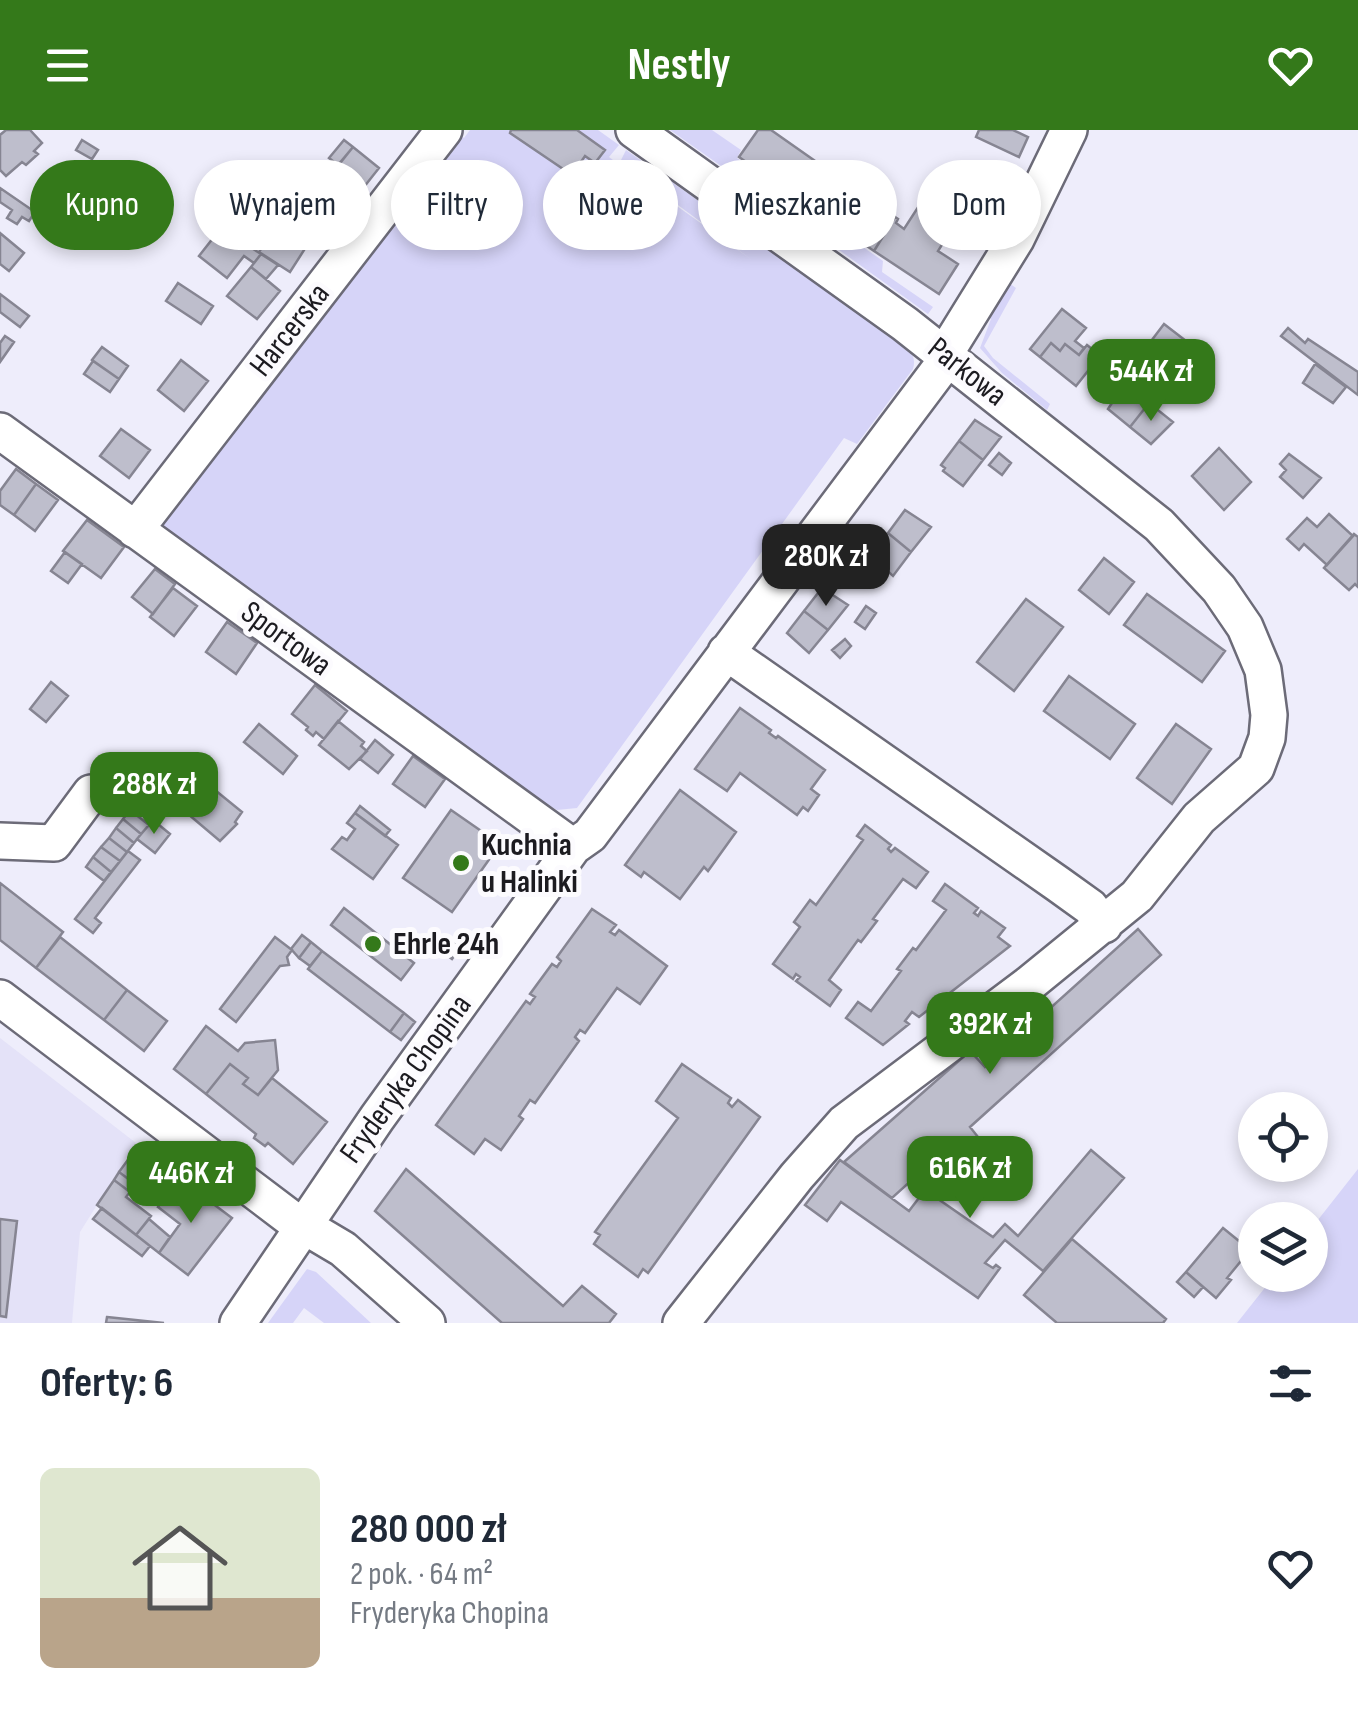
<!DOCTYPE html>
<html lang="pl">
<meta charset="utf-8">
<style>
:root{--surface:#fff;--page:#f6f6f7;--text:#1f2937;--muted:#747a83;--accent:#34791a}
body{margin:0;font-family:"Sofia Sans Condensed",sans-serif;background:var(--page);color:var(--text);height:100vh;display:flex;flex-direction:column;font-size:38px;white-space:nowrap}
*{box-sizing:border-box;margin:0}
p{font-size:32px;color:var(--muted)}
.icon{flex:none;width:55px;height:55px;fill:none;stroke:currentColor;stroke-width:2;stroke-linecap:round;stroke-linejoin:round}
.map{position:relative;height:1193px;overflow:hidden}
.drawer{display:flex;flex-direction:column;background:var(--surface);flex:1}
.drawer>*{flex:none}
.guide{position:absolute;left:30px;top:30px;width:1300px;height:90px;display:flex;gap:20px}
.controls{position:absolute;left:1238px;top:962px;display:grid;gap:20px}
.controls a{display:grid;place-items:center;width:90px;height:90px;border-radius:50%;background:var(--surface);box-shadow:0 5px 15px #0003;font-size:50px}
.price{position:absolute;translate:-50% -85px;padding:0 22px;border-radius:20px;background:var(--accent);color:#fff;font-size:32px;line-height:65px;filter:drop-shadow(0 2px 5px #0008)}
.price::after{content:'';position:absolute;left:50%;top:60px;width:30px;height:22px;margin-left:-15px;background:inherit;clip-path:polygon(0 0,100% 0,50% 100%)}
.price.on{background:#222;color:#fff}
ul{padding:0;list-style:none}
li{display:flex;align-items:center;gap:30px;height:250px;padding:0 40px}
li span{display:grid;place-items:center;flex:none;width:280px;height:200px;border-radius:15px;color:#555}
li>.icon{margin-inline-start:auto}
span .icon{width:120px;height:120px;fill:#fffc;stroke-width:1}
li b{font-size:42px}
h2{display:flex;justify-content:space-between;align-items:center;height:120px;padding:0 40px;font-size:42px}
.chip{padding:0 35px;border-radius:45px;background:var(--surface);box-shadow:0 5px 15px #0003;font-size:35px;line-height:90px}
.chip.on{background:var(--accent);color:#fff}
header{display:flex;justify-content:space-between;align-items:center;height:130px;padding:0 40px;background:var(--accent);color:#fff;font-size:45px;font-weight:700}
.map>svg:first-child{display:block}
</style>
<header><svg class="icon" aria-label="menu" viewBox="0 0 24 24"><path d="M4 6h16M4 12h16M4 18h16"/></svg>Nestly<svg class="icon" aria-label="heart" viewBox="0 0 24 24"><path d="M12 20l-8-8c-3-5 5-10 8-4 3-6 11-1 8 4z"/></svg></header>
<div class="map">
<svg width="1358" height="1193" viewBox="0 0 1358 1193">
<rect width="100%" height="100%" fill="#eeedfb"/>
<path fill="#e4e2f8" d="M0 908 136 1013 80 1102 72 1193H0Z"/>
<path fill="#d6d4f8" d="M470 0H598L619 15 609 27 613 30 752 130 620 32 626 20 899 211C909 220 917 225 913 239L857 314 844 308 577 678 557 680 526 663 162 398 165 384 460 5 464 8Z
M670 0H712L741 20 737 28 750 37 741 50Z
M758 42 813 81 804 94 748 55Z
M830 94 883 131 882 142 933 177 928 184 821 107Z
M1006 151 1016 158 984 216 993 228 1050 274 1047 280 1002 243 980 218 991 189 985 184Z
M1358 1039V1193H1237L1275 1145H1310V1100Z
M307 1139 316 1142 371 1193H324L304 1178 293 1193H268Z"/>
<path fill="#bebecc" stroke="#868592" stroke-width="2.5" d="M6 0H30L42 13 34 21 38 24 26 35 22 32 6 46 0 40V5Z
M511 0H577L605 20 595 33 585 26 572 45 510 3Z
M758 0H771L895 87 874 121 739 27Z
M979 0H1013L1028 7 1019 27 976 7Z
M82 10 98 20 92 29 76 20Z
M344 10 353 17 338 35 329 28Z
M353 17 379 38 356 67 329 47Z
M70 34 98 55 82 76 54 57Z
M937 48 991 83 972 113 951 100 938 121 958 134 939 164 874 121 895 87 898 89 896 93 904 99Z
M321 55 348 78 325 105 299 82Z
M0 58 35 82 29 91 22 87 17 94 7 88 12 80 0 72Z
M285 72 312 94 305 103 278 82Z
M278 82 300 100 294 108 270 93Z
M275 97 306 117 290 142 259 122Z
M221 98 261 124 254 133 244 126 227 148 199 126Z
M0 103 24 123 9 141 0 134Z
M261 124 278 135 266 149 251 137Z
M251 137 280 161 257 189 227 166Z
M178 153 213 176 201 194 166 171Z
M0 164 29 186 20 197 0 182Z
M1062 179 1086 198 1075 211 1084 218 1079 225 1065 214 1060 221 1051 213 1040 227 1030 219Z
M1164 194 1186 211 1163 239 1142 223Z
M1288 198 1305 213 1308 209 1358 242V265L1281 206Z
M5 206 14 212 0 232V213Z
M1051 213 1060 221 1065 214 1079 225 1087 215 1097 223 1092 229 1095 232 1076 256 1040 227Z
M102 217 128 236 119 249 92 230Z
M181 230 208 251 184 281 158 260Z
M93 231 119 249 110 262 84 244Z
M1315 234 1346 257 1333 273 1303 253Z
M1127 250 1142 261 1139 265 1149 273 1130 297 1108 279Z
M1149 273 1173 292 1151 314 1130 297Z
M975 290 1001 307 983 330 959 311Z
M121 299 150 320 129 348 100 326Z
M959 311 983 330 963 356 943 341 945 338 941 335Z
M1219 318 1251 352 1224 380 1192 346Z
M999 323 1011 333 1002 345 989 335Z
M1289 324 1321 348 1303 368 1280 347 1286 340 1280 334Z
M16 339 36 354 14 385 0 375V361Z
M36 354 58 370 35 401 14 385Z
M905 380 931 397 911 422 888 403Z
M1329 384 1353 406 1327 435 1304 414 1299 420 1287 409 1307 388 1317 397Z
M87 390 124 417 101 448 63 421Z
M888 403 911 422 893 446 870 425Z
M1354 404 1358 407V457L1355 454 1349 460 1324 438Z
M65 422 82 434 68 453 51 441Z
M1104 428 1134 452 1109 484 1079 460Z
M155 439 175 454 153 484 132 467Z
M173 458 197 476 174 506 150 487Z
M822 458 848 475 828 500 804 481Z
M1147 464 1225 521 1202 552 1124 495Z
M1026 469 1063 497 1014 561 977 532Z
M866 476 876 483 865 499 855 492Z
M804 481 828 500 809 523 787 503Z
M227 492 257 513 236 544 206 522Z
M845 509 851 516 840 528 832 520Z
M1069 546 1135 594 1110 629 1044 581Z
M51 552 68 566 46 592 30 579Z
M315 555 347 581 324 609 316 602 313 606 306 600 308 597 292 584Z
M740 578 771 600 769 603 776 608 778 606 825 640 811 659 819 665 808 681 803 677 797 685 740 643 727 661 695 639Z
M338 591 364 612 361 616 367 621 349 639 319 615Z
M259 594 297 626 283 644 244 612Z
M1176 594 1211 619 1172 674 1137 648Z
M375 610 393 625 378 643 360 629Z
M413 626 445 649 425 677 393 654Z
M210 656 242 682 235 692 237 694 220 711 188 684 205 659Z
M680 660 736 702 708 741 704 737 680 769 644 742 641 747 625 735Z
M360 676 390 700 385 706 355 683Z
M130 680 149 695 141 704 123 689Z
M451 680 500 714 452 782 403 748Z
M355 683 398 715 373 749 332 719 342 707 347 710 355 699 347 693Z
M123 689 141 704 134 713 116 698Z
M153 690 170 704 155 723 137 709Z
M865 695 891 715 888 719 891 722 895 718 928 742 916 758 903 749 873 789 877 791 861 812 858 810 829 850 841 860 830 876 796 851 800 847 796 844 793 849 773 834 800 797 794 792 810 770 816 775 863 710 857 706Z
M116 698 134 713 127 722 109 708Z
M109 708 127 722 120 731 101 717Z
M101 717 120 731 111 742 93 727Z
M128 721 140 730 95 788 101 793 93 803 75 789Z
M93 727 111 742 104 751 86 737Z
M0 753 63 802 36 838 0 810Z
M945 754 978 778 974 783 978 786 981 781 1005 798 998 807 1010 816 919 887 912 882 905 891 909 894 883 915 846 888 858 872 871 881 901 841 897 839 913 818 916 820 946 780 933 771Z
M344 778 414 833 401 850 331 795Z
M592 779 616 795 610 802 615 805 619 800 667 836 640 874 617 858 585 903 580 900 575 907 579 911 535 973 530 970 519 986 523 989 501 1020 485 1009 474 1024 436 995 526 871 530 874 535 867 530 864 552 834 557 837 561 831 557 827Z
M1138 799 1161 825 970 997 978 1007 964 1019 956 1010 892 1068 844 1032 970 921 985 937Z
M302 805 311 812 299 828 291 819Z
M60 807 127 860 104 890 36 838Z
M275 807 292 820 287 827 289 835 280 836 236 892 220 879Z
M447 807 460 818 452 829 438 819Z
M311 812 322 821 310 836 299 828Z
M322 821 404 883 390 902 308 839Z
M127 860 167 891 144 921 104 890Z
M404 883 415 892 401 910 390 902Z
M206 896 238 921 245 913 275 910 278 940 258 965 243 954 248 948 230 934 206 964 174 939Z
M230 934 248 948 243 954 258 965 272 948 327 992 293 1034 268 1013 265 1016 254 1008 256 1004 206 964Z
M682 934 731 968 728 973 732 977 738 970 760 987 648 1143 643 1139 638 1147 594 1114 600 1105 595 1102 678 988 656 971Z
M138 1016 154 1029 135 1054 119 1042Z
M1091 1020 1124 1048 1043 1141 1005 1110 985 1133 993 1138 996 1135 1000 1138 978 1168 841 1072 827 1091 805 1075 840 1030 909 1081 925 1060 993 1107 1005 1094 1018 1106Z
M406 1039 563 1176 582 1156 616 1184 609 1193H502L375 1081Z
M119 1042 135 1054 130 1062 114 1050Z
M180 1049 232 1088 188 1145 159 1123 180 1094 158 1077Z
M114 1050 130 1062 126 1067 151 1086 136 1105 97 1075Z
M102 1078 150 1116 142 1126 93 1089Z
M0 1089 17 1091 6 1187 0 1186Z
M149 1089 170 1107 159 1123 136 1105Z
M1223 1098 1250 1120 1227 1148 1231 1150 1216 1168 1186 1142Z
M1072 1109 1166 1189 1163 1193H1057L1024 1165Z
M1186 1142 1203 1157 1194 1167 1177 1152Z
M107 1187 164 1193H106Z"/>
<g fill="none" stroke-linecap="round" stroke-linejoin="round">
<g stroke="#6c6b78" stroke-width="40">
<path id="minor" d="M634 0 905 194 1159 395 1219 459 1245 497 1263 540 1269 585 1267 608 1256 638 1199 688 1137 766 1029 854 844 993 797 1046 681 1193
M0 301 573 717
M135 400 444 0
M726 522 1058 754 1090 777 1104 795
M0 711 54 713 91 663
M0 868 289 1087 343 1119 427 1193
M238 1193 377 988 573 717 590 705 942 236 951 214 1016 109 1069 0"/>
</g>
<use href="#minor" stroke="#fff" stroke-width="35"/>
</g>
<g fill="#34791a" stroke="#fcfbfe" stroke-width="4">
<circle cx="461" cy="733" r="10"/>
<circle cx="373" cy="814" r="10"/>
</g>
<g text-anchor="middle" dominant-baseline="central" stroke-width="10" stroke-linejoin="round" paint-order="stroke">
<g font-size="32" fill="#1c1b20" stroke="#fcfbfe">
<text transform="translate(290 200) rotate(-52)">Harcerska</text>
<text transform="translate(967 242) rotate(38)">Parkowa</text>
<text transform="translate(286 509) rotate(36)">Sportowa</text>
<text transform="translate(406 949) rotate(-54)">Fryderyka Chopina</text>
</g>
<g font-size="32" font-weight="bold" fill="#1c1b20" stroke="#fcfbfe" text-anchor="start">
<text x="481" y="715">Kuchnia<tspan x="481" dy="37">u Halinki</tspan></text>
<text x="393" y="814">Ehrle 24h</text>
</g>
</g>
</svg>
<div class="controls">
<a><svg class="icon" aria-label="locate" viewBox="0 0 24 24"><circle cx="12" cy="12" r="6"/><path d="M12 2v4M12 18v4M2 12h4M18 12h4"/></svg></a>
<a><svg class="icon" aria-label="layers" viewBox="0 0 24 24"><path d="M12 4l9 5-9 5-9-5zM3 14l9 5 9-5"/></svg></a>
</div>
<b class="price" style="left:1151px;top:294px">544K zł</b>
<b class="price on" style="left:826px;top:479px">280K zł</b>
<b class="price" style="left:154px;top:707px">288K zł</b>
<b class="price" style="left:990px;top:947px">392K zł</b>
<b class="price" style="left:970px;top:1091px">616K zł</b>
<b class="price" style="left:191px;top:1096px">446K zł</b>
<div class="guide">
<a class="chip on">Kupno</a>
<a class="chip">Wynajem</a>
<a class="chip">Filtry</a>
<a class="chip">Nowe</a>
<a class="chip">Mieszkanie</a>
<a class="chip">Dom</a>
</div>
</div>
<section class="drawer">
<h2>Oferty: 6<svg class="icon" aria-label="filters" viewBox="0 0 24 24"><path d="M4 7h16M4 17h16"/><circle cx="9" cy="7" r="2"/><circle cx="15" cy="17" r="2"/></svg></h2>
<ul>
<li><span style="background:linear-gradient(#dfe7d0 65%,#b9a48a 0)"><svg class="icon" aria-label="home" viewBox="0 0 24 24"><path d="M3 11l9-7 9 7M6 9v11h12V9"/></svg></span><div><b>280 000 zł</b><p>2 pok. · 64 m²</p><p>Fryderyka Chopina</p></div><svg class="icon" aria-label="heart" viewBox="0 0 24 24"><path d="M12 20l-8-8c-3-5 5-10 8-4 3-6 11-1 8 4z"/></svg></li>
</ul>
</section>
